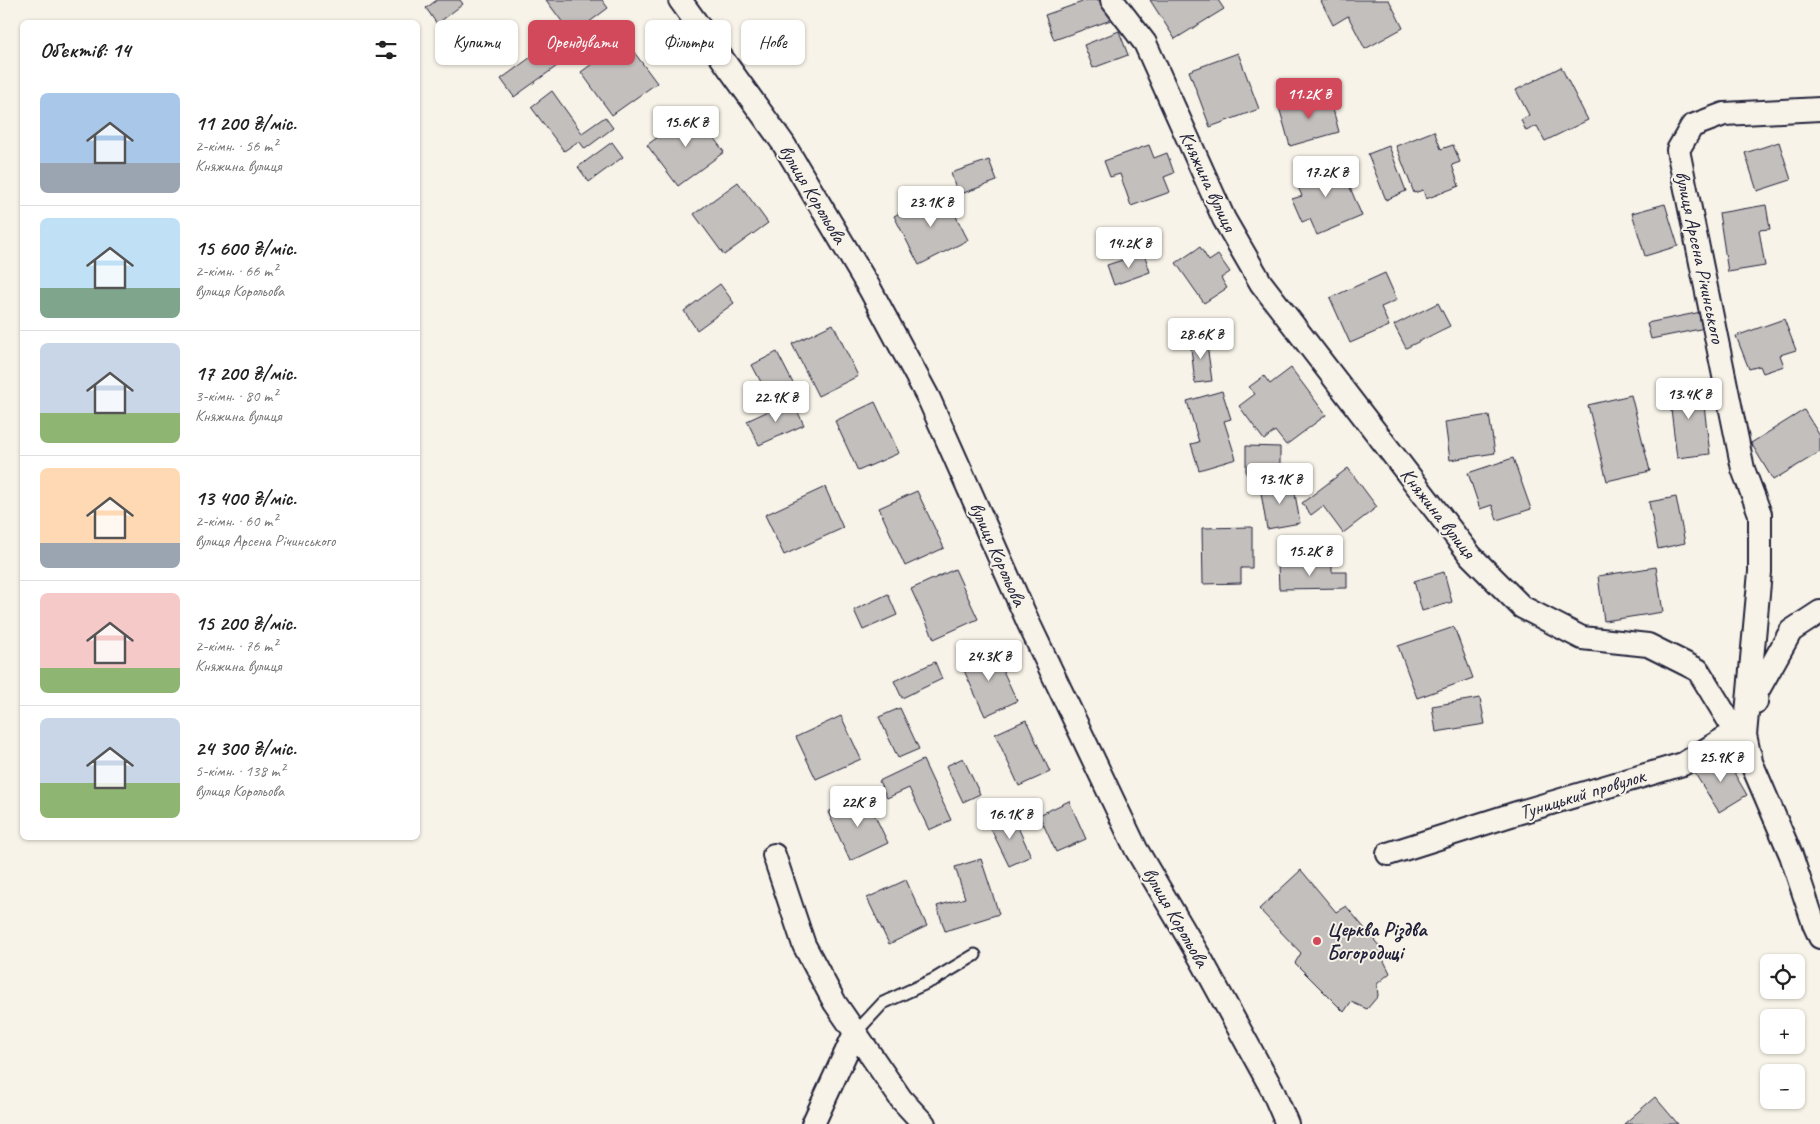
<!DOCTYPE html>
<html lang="uk">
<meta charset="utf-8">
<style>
:root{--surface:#fff;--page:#f2f2f2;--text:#222;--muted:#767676;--line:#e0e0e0;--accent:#d1495b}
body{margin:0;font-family:Caveat,sans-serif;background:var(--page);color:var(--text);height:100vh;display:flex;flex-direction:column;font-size:19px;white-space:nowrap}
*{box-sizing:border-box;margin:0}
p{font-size:16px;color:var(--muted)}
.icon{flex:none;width:28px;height:28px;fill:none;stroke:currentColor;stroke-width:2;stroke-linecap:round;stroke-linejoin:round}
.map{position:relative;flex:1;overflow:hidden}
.panel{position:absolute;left:20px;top:20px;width:400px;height:820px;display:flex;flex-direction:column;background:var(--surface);border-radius:8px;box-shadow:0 1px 4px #0004}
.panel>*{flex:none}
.banner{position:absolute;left:435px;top:20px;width:475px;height:45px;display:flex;gap:10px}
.tools{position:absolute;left:1760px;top:954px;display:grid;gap:10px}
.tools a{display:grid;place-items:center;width:45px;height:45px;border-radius:8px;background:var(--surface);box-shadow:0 1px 4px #0004;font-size:25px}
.price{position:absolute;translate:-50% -42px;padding:0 11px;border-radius:5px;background:#fff;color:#222;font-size:16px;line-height:32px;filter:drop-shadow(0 1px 2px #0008)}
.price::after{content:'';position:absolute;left:50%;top:30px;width:15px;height:11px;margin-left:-8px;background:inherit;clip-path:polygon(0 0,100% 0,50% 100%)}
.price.selected{background:var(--accent);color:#fff}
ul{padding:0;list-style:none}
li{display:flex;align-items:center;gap:15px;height:125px;padding:0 20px}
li+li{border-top:1px solid var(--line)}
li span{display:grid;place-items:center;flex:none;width:140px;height:100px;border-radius:8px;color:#555}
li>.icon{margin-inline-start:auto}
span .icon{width:60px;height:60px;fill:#fffc;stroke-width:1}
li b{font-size:21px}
h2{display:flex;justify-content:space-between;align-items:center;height:60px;padding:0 20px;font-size:21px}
.chip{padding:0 18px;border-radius:8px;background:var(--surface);box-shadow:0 1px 4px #0004;font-size:18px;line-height:45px}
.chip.selected{background:var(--accent);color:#fff}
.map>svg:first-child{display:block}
</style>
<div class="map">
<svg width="1820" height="1124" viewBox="0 0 1820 1124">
<rect width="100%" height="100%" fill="#f7f3e8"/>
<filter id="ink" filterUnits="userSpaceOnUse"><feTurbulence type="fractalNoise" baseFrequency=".02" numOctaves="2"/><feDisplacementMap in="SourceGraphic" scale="10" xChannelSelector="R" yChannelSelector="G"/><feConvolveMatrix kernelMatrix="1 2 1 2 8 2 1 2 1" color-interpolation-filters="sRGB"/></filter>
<g filter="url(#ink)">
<path fill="#c2bfbd" stroke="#22223b" d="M437 0H460L463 4 437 24 426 8Z
M546 0H602L608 8 572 35Z
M1088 0H1104L1111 20 1054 40 1045 15Z
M1150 0H1218L1224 9 1175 39Z
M1323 0H1389L1403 28 1365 49 1348 16 1333 25 1321 1Z
M1119 31 1128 55 1093 68 1084 45Z
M557 38 571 56 514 97 501 79Z
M625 40 657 83 612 115 581 72Z
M1238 53 1259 109 1210 127 1189 71Z
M1561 67 1588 120 1545 141 1537 126 1526 131 1521 120 1529 115 1516 90Z
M552 91 582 133 605 117 613 128 585 149 579 141 564 151 531 107Z
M1329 94 1339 132 1290 146 1279 107Z
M694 111 724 152 678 186 647 145Z
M1434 131 1441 149 1453 145 1460 162 1452 165 1459 186 1426 199 1423 190 1414 193 1396 146Z
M612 142 623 157 589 182 578 167Z
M1779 142 1791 180 1757 191 1745 153Z
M1149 145 1154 158 1167 153 1174 173 1164 177 1170 192 1131 206 1120 174 1110 177 1104 161Z
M1389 146 1406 191 1386 200 1368 154Z
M1338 159 1362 216 1317 235 1310 219 1302 222 1292 199 1302 196 1294 178Z
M989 160 997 181 958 195 951 173Z
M738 182 768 223 724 255 694 214Z
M943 191 968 240 919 265 894 216Z
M1665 204 1678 246 1645 256 1632 213Z
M1766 205 1770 229 1759 230 1765 266 1728 272 1719 213Z
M1200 247 1209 261 1218 255 1230 272 1221 278 1227 288 1204 303 1176 263Z
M1144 253 1150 272 1114 285 1107 265Z
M1385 273 1397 300 1381 307 1389 326 1350 343 1330 298Z
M720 284 734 303 697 330 684 311Z
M1438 303 1450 326 1406 348 1394 325Z
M1701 312 1705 328 1651 339 1647 323Z
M1784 319 1796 350 1780 355 1784 366 1763 373 1760 366 1749 369 1736 336Z
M833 324 858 376 818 396 792 344Z
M1206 337 1212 381 1195 383 1190 339Z
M777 352 796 389 771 401 752 365Z
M1291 368 1326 415 1286 445 1275 431 1264 440 1239 406 1255 394 1249 387 1264 376 1270 384Z
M1701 382 1710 454 1677 458 1668 385Z
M1222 391 1231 419 1224 421 1236 459 1199 470 1191 444 1199 442 1187 401Z
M1631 395 1650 471 1607 481 1588 405Z
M792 400 804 425 759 445 747 421Z
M875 402 899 453 858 471 835 421Z
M1804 410 1820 436V452L1773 480 1751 443Z
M1489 415 1495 453 1450 460 1445 422Z
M1246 446 1280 447V474H1246Z
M1513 458 1531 509 1497 520 1492 505 1480 509 1468 473Z
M1348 468 1377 507 1343 533 1323 506 1311 515 1302 503Z
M1293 482 1300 523 1267 529 1260 487Z
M825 487 843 528 784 555 765 515Z
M917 491 944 548 905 566 879 508Z
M1676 497 1685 543 1658 549 1649 502Z
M1252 527V568H1241V583L1203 584 1202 528Z
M1278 564H1332V572H1347V588L1279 589Z
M1656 567 1663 612 1604 621 1598 576Z
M955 569 978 619 934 639 911 589Z
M1444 572 1452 602 1422 611 1414 581Z
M888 594 897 615 863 630 854 610Z
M1454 627 1473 678 1417 698 1398 646Z
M993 649 1017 701 985 716 961 664Z
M935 662 942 679 902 698 894 681Z
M1480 698 1485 724 1436 732 1432 706Z
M900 708 919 749 898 758 879 717Z
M841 716 861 759 816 779 796 737Z
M1026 720 1050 772 1019 786 995 734Z
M1723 754 1747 795 1719 812 1694 772Z
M963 758 980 794 963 802 946 766Z
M923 760 951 820 929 830 909 788 887 798 879 781Z
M865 795 888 843 850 861 828 812Z
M1069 801 1086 839 1056 852 1039 815Z
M1012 814 1031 856 1009 866 989 825Z
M981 859 999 914 945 931 937 906 965 898 955 867Z
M1301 870 1336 912 1346 906 1385 953 1382 957 1390 973 1377 984 1378 996 1367 1009 1351 1002 1344 1012 1295 963 1301 953 1259 909Z
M906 880 927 926 889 944 867 898Z
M1655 1097 1678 1124H1624Z"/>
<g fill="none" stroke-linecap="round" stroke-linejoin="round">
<g stroke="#22223b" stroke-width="15">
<path id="service" d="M855 1033 883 1003 935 979 975 955"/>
</g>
<g stroke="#22223b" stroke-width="26">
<path id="minor" d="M680 0 783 143 870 289 929 399 1029 624 1136 849 1202 961 1272 1089 1287 1124
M1112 0 1145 43 1224 219 1261 283 1471 556 1522 607 1582 638 1648 645 1698 670 1750 755 1751 762 1791 855 1814 924 1820 937
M1756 702 1757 692 1791 631 1820 612
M1748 749 1745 735 1760 572V514L1743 469 1678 150 1692 126 1724 114 1820 109
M1388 854 1517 813 1683 764 1725 738 1747 753
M774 855 804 945 835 1003 901 1099 924 1124
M813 1124 855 1033"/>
</g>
<use href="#service" stroke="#f7f3e8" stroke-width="11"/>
<use href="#minor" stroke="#f7f3e8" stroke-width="22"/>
</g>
</g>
<circle fill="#d1495b" stroke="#f7f3e8" stroke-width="2" cx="1317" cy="941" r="5"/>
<g text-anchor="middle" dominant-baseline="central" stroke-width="4" stroke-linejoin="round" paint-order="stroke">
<g font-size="20" fill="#22223b" stroke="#f7f3e8">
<text transform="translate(1208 181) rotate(65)">Княжина вулиця</text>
<text transform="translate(813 194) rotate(59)">вулиця Корольова</text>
<text transform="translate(1700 257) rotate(78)">вулиця Арсена Річинського</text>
<text transform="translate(1438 513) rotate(52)">Княжина вулиця</text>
<text transform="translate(998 554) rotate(66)">вулиця Корольова</text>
<text transform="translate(1582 794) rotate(-17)">Туницький провулок</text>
<text transform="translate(1176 917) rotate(60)">вулиця Корольова</text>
</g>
<g font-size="20" font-weight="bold" fill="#22223b" stroke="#f7f3e8" text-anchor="start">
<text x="1327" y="929">Церква Різдва<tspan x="1327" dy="23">Богородиці</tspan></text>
</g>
</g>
</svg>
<div class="tools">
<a><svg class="icon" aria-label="locate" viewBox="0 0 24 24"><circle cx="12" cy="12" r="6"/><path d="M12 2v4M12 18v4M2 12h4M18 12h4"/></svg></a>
<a>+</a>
<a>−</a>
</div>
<b class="price selected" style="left:1309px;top:120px">11.2K ₴</b>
<b class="price" style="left:686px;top:148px">15.6K ₴</b>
<b class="price" style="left:1326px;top:198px">17.2K ₴</b>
<b class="price" style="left:931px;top:228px">23.1K ₴</b>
<b class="price" style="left:1129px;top:269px">14.2K ₴</b>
<b class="price" style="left:1201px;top:360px">28.6K ₴</b>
<b class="price" style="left:1689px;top:420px">13.4K ₴</b>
<b class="price" style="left:776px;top:423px">22.9K ₴</b>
<b class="price" style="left:1280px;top:505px">13.1K ₴</b>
<b class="price" style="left:1310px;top:577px">15.2K ₴</b>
<b class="price" style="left:989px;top:682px">24.3K ₴</b>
<b class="price" style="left:1721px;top:783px">25.9K ₴</b>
<b class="price" style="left:858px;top:828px">22K ₴</b>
<b class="price" style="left:1010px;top:840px">16.1K ₴</b>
<div class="banner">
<a class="chip">Купити</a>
<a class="chip selected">Орендувати</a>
<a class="chip">Фільтри</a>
<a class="chip">Нове</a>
</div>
<section class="panel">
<h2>Об’єктів: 14<svg class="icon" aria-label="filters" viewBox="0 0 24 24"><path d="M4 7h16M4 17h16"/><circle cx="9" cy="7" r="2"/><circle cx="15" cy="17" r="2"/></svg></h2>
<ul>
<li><span style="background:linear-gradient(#a9c7e8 70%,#9aa5b1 0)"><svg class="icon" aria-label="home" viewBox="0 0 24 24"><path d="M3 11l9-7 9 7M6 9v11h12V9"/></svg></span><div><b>11 200 ₴/міс.</b><p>2-кімн. · 56 m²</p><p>Княжина вулиця</p></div></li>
<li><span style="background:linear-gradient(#bfe0f5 70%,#7fa58c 0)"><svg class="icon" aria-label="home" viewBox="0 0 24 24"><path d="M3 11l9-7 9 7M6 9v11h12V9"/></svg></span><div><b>15 600 ₴/міс.</b><p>2-кімн. · 66 m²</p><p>вулиця Корольова</p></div></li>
<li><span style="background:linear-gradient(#c9d6e8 70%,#8fb573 0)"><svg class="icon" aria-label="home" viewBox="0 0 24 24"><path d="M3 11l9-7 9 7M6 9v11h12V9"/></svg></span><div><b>17 200 ₴/міс.</b><p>3-кімн. · 80 m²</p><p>Княжина вулиця</p></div></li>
<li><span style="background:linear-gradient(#ffd9b3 75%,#9aa5b1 0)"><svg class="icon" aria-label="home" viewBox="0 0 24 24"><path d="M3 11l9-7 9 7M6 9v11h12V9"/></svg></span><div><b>13 400 ₴/міс.</b><p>2-кімн. · 60 m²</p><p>вулиця Арсена Річинського</p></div></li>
<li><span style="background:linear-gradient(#f6c9c9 75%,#8fb573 0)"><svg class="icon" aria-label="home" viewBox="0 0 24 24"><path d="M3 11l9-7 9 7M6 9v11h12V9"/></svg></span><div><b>15 200 ₴/міс.</b><p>2-кімн. · 76 m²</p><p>Княжина вулиця</p></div></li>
<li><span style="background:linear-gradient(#c9d6e8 65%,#8fb573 0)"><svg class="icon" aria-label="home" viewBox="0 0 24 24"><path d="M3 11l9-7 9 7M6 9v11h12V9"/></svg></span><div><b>24 300 ₴/міс.</b><p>5-кімн. · 138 m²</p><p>вулиця Корольова</p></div></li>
</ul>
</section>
</div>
